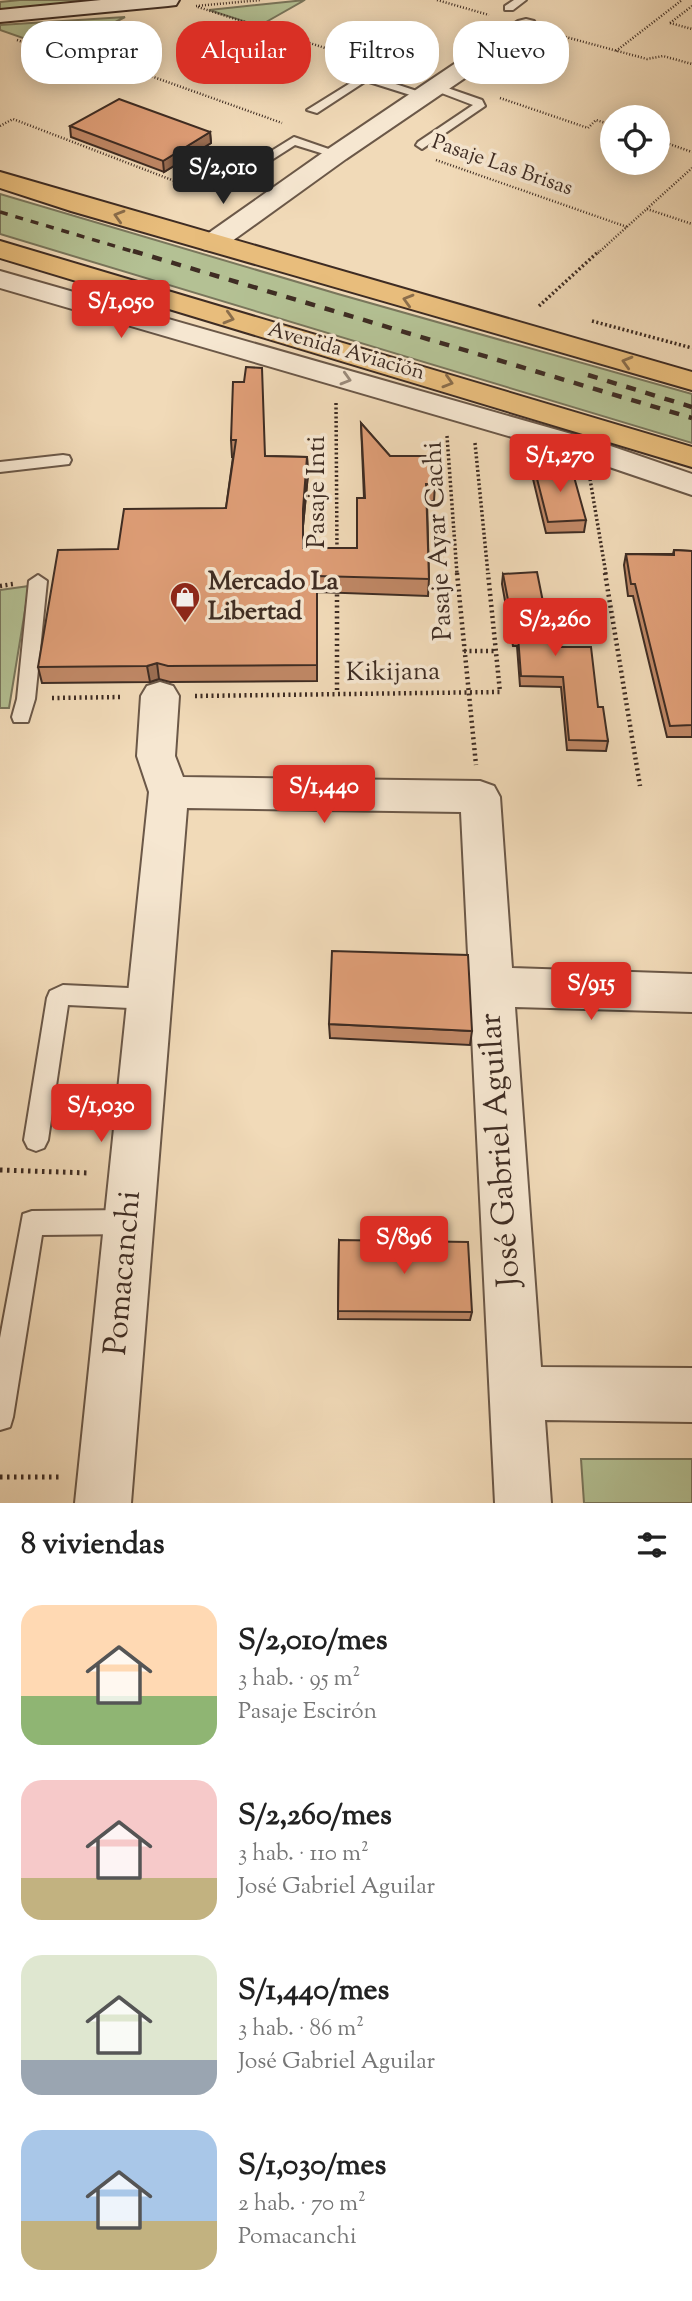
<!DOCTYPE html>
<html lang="es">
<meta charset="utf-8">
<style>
:root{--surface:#fff;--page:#f6f6f6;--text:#222;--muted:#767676;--accent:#d93025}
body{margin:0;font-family:"Sorts Mill Goudy",serif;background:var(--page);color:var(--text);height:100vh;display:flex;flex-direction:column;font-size:26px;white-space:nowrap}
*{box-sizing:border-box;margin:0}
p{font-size:23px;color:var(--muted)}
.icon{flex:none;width:38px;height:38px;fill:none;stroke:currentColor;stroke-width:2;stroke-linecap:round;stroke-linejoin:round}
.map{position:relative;height:1503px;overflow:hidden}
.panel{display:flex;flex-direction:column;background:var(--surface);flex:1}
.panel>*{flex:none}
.top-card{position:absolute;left:21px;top:21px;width:651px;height:63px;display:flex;gap:14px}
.fabs{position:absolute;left:600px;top:105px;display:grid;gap:14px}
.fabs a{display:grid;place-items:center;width:70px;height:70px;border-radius:50%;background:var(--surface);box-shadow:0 4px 18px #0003;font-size:35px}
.price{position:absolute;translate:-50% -60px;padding:0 16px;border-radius:7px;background:var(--accent);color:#fff;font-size:23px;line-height:46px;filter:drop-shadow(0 2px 4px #0008)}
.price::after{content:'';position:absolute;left:50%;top:42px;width:21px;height:16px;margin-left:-10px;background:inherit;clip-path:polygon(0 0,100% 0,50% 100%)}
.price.current{background:#222;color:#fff}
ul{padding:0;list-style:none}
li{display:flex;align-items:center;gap:21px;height:175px;padding:0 21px}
li span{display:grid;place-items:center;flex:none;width:196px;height:140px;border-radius:21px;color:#555}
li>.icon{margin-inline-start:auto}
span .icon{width:84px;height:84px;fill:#fffc;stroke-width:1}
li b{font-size:30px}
h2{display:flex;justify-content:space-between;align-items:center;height:84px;padding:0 21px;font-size:30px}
.tag{padding:0 24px;border-radius:28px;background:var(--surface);box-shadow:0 4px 18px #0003;font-size:24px;line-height:63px}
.tag.current{background:var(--accent);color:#fff}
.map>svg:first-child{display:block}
</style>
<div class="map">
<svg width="692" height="1503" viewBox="0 0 692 1503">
<rect width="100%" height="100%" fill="#f1dab8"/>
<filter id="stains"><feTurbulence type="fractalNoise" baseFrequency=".00286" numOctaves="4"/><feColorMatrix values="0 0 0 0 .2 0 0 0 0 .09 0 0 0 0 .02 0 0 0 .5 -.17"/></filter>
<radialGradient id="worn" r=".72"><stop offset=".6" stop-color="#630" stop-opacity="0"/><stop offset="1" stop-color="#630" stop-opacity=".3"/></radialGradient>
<path fill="#b4c194" stroke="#79765c" stroke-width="2" d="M20 0H128L0 11V2Z
M305 0 259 26 209 10Z
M125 17 60 51 0 30V25Z
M0 194 338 294 692 394V443L0 234Z
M29 586 9 708H0V590Z
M581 1459H692V1503H584Z"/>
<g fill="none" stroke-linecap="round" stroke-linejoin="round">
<g stroke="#6b5848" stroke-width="4">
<path id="lane" d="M514 0H526L513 10H505V6Z
M365 74 429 95 423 99 366 81 317 113 307 110Z
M431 85H439L482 100 485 106 422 149 416 145 418 142 473 105 431 89Z
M294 137 343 154 337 158 295 145 226 189 221 190 215 186Z
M63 455 69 456 71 460 69 464 0 472V462Z
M38 575 47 581 35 699 28 722H14L12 717 17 699 29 581Z
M63 985 150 989 158 992 161 999 158 1006 150 1009 68 1005 48 1140 44 1148 36 1151 28 1148 24 1140 47 998 50 991Z
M129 1210 138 1213 141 1222 138 1231 129 1234 42 1235 13 1417 10 1427 0 1430V1338L23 1214 32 1211Z"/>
</g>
<g stroke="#6b5848" stroke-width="4">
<path id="street" d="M526 19 534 21 537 26 534 31 346 159 221 249 212 251 203 249 199 243 203 237 328 149 518 21Z
M0 271 596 441 692 474V495L574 455 0 288Z
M160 682 173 686 179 696 175 756 183 777 480 781 494 786 500 797 512 968 692 974V1012L515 1007 541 1367 692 1368V1422L545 1420 551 1503H495L461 812 187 808 131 1503H75L149 792 137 756 141 696 147 686Z"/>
</g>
<g stroke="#3e2c23" stroke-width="4">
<path id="secondary" d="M101 0H179L176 5 168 6 0 22V10Z"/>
</g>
<g stroke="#3e2c23" stroke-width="4">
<path id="primary" d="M0 172 692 372V390L71 211 0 188Z
M0 241 692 447V467L0 258Z"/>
</g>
<path stroke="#3e2c23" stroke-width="2.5" stroke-dasharray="1 2" stroke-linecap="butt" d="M437 0 489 15
M196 6 261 0
M198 7 356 58
M670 23 692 6
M670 23 692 29
M551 33 647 59 663 56 692 64
M17 40 94 67 106 60 282 123
M616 51 682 0
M500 98 588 128 596 120 612 125
M0 126 13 119 198 190
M658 140 692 152
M436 160 627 227
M647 209 692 224
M598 253 692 168"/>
<path stroke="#3e2c23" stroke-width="3.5" stroke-dasharray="2 2.5" stroke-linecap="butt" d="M539 306 599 251
M592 321 692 348
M336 403 337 552
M447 436 457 574
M475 443 488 574
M590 479 606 574"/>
<path stroke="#3e2c23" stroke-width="4.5" stroke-dasharray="2 3.5" stroke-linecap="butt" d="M457 573 476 765
M605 573 640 786
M0 586 13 584
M337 589V693
M464 651H496
M195 696 500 692 488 573
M52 698 123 697"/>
<path stroke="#3e2c23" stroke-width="5" stroke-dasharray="2.5 4.5" stroke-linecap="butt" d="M0 1170 90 1173
M0 1477H59"/>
<use href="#lane" fill="#f6e7d1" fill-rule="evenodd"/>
<use href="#street" fill="#f6e7d1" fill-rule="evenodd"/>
<use href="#secondary" fill="#f6e7d1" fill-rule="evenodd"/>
<use href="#primary" fill="#e8bd7c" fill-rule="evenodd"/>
<path stroke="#3e2c23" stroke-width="3.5" stroke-dasharray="8 8" stroke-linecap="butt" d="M0 212 138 253"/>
<path stroke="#3e2c23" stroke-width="4.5" stroke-dasharray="10 10" stroke-linecap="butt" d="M133 251 692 418
M588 375 692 407"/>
</g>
<path fill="#c08866" stroke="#3e2c23" stroke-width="2" d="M70 126 210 132 211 143 164 172 71 137Z
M244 382 265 456 307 457 308 474 303 526V548H357L364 498 361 423 390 456 435 484 434 501H427L429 579 428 596 317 592V681L170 682 159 679 150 682 42 683 38 667 118 549 226 508 233 457H232L231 440Z
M534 467 586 520 584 532 546 533 533 479Z
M674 550 692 551V737H667L633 596H628L624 565 626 554H673Z
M503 574 552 647 598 707 608 741 606 751 567 750 561 687 520 686 517 646H513L502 584Z
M329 1024 472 1031 470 1045 330 1038Z
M339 1240 472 1312 470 1320 338 1319Z"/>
<path fill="#9c6f53" stroke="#3e2c23" stroke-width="2" d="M210 132 211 143 164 172 163 161Z
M307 457 308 474 303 526V509Z
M157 663 159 679 150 682 147 666Z"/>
<path fill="#df9e77" stroke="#3e2c23" stroke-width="2" d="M119 99 210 132 163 161 70 126Z
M246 367 262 368 265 456 307 457 303 509V548H357V498H365L361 423 390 456H429L435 484H426L429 579 317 576V665L168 666 157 663 147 666 38 667 58 550 118 549 124 509 226 508 236 440H231L233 382H244Z
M571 466 586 520 548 522 534 467Z
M674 550 692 551V725L670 726 635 584H631L626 554 674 555Z
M537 572 552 647H591L598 707H603L608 741 569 740 563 677 521 676 518 636H515L503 574Z
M332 951 468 955 472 1031 329 1024Z
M339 1240 468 1242 472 1312 338 1311Z"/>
<defs><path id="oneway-chevron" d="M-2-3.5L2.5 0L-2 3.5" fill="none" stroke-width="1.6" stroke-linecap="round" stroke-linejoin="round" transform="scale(1.75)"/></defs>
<g stroke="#8a6d4b">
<use href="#oneway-chevron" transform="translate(119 216) rotate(-164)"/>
<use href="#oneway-chevron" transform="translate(408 300) rotate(-164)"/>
<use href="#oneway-chevron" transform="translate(229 318) rotate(16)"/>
<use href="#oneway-chevron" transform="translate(627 362) rotate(-164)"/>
<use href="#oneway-chevron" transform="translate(448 382) rotate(17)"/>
</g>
<use stroke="#9a8a7a" href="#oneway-chevron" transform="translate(346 379) rotate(16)"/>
<defs>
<g id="shop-pin" transform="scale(1.575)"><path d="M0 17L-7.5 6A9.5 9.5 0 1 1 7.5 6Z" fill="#8f2418" stroke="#f6e7d1"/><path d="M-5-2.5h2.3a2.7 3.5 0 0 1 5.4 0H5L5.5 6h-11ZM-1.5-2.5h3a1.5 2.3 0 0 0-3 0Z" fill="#fff"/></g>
</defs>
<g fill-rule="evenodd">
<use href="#shop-pin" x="185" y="597"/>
</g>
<g text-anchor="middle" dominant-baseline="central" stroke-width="7" stroke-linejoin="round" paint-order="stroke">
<g font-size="21" fill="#3e2c23" stroke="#f6e7d1">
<text transform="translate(502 166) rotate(19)">Pasaje Las Brisas</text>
<text transform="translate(346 352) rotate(16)">Avenida Aviación</text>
</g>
<g font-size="26" fill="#3e2c23" stroke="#f6e7d1">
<text transform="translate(317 492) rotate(-90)">Pasaje Inti</text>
<text transform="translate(439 541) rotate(-93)">Pasaje Ayar Cachi</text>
<text transform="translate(393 673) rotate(-1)">Kikijana</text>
</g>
<g font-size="26" font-weight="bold" fill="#3e2c23" stroke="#f6e7d1" text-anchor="start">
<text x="208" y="582">Mercado La<tspan x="208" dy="30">Libertad</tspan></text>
</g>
<g font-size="32" fill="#3e2c23" stroke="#f6e7d1">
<text transform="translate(501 1150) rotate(-94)">José Gabriel Aguilar</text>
<text transform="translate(124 1273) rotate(-85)">Pomacanchi</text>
</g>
</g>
<rect width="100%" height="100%" filter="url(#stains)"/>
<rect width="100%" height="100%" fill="url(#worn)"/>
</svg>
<div class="fabs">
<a><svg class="icon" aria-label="locate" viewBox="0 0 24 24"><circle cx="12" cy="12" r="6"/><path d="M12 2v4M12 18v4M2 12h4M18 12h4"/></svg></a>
</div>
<b class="price current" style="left:223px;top:206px">S/2,010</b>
<b class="price" style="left:121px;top:340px">S/1,050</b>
<b class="price" style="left:560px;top:494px">S/1,270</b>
<b class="price" style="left:555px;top:658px">S/2,260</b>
<b class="price" style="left:324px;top:825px">S/1,440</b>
<b class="price" style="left:591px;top:1022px">S/915</b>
<b class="price" style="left:101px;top:1144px">S/1,030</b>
<b class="price" style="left:404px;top:1276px">S/896</b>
<div class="top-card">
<a class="tag">Comprar</a>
<a class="tag current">Alquilar</a>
<a class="tag">Filtros</a>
<a class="tag">Nuevo</a>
</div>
</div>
<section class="panel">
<h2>8 viviendas<svg class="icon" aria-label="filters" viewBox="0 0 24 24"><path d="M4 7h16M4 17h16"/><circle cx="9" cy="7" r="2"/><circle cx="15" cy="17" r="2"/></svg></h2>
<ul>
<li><span style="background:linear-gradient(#ffd9b3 65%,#8fb573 0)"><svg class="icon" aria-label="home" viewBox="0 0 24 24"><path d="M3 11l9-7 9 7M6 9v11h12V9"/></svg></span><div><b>S/2,010/mes</b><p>3 hab. · 95 m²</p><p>Pasaje Escirón</p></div></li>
<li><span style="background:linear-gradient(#f6c9c9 70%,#c2b280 0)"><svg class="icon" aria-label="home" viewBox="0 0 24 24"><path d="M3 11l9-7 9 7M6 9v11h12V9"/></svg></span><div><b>S/2,260/mes</b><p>3 hab. · 110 m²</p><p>José Gabriel Aguilar</p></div></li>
<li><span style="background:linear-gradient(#dfe7d0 75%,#9aa5b1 0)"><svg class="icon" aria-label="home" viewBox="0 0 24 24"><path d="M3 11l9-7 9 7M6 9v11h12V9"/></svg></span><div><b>S/1,440/mes</b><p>3 hab. · 86 m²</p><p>José Gabriel Aguilar</p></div></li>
<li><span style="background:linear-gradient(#a9c7e8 65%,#c2b280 0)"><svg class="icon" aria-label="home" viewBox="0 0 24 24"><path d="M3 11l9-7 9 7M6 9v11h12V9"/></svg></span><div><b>S/1,030/mes</b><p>2 hab. · 70 m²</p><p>Pomacanchi</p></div></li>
</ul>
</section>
